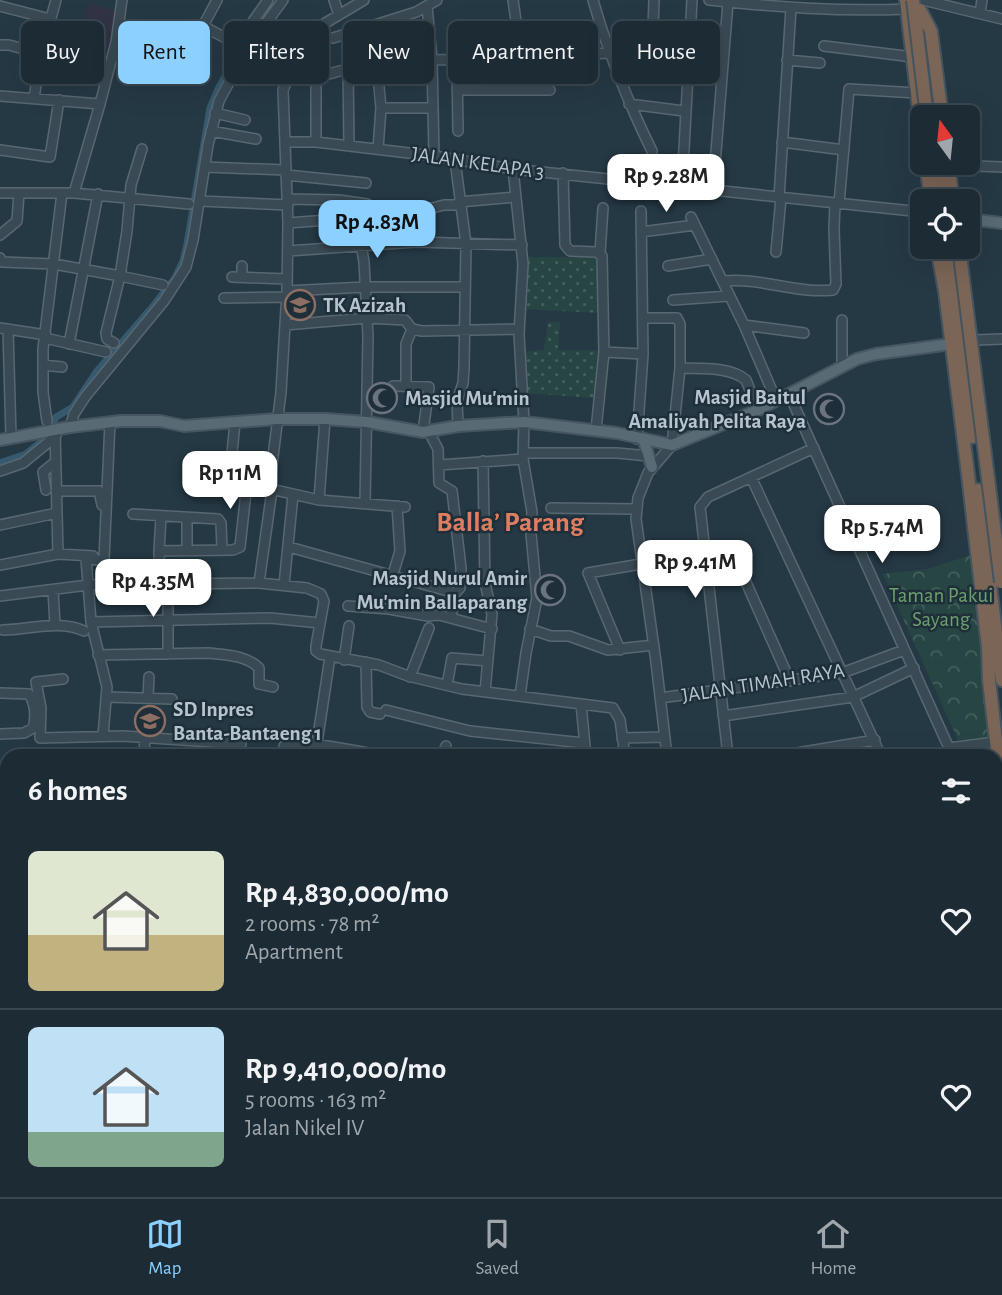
<!DOCTYPE html>
<meta charset="utf-8">
<style>
:root{--surface:#1c2b34;--page:#25333c;--text:#f1f3f6;--muted:#a0a7ac;--line:#3a474f;--accent:#8bd0ff}
body{margin:0;font-family:"Alegreya Sans",sans-serif;background:var(--page);color:var(--text);height:100vh;display:flex;flex-direction:column;font-size:26px;white-space:nowrap}
*{box-sizing:border-box;margin:0}
p{font-size:23px;color:var(--muted)}
.icon{flex:none;width:38px;height:38px;fill:none;stroke:currentColor;stroke-width:2;stroke-linecap:round;stroke-linejoin:round}
.map{position:relative;flex:1;overflow:hidden}
.drawer{position:absolute;left:0px;top:749px;width:1003px;height:448px;display:flex;flex-direction:column;background:var(--surface);border-radius:21px 21px 0 0;box-shadow:0 7px 28px #0002,0 0 0 2px var(--line)}
.drawer>*{flex:none}
.guide{position:absolute;left:21px;top:21px;width:961px;height:63px;display:flex;gap:14px}
.needle{width:46px;rotate:345deg}
.tools{position:absolute;left:910px;top:105px;display:grid;gap:14px}
.tools a{display:grid;place-items:center;width:70px;height:70px;border-radius:10px;background:var(--surface);box-shadow:0 7px 28px #0002,0 0 0 2px var(--line);font-size:35px}
.price{position:absolute;translate:-50% -60px;padding:0 16px;border-radius:14px;background:#fff;color:#222;font-size:23px;line-height:46px;filter:drop-shadow(0 2px 4px #0008)}
.price::after{content:'';position:absolute;left:50%;top:42px;width:21px;height:16px;margin-left:-10px;background:inherit;clip-path:polygon(0 0,100% 0,50% 100%)}
.price.on{background:var(--accent);color:#111}
ul{padding:0;list-style:none}
li{display:flex;align-items:center;gap:21px;height:175px;padding:0 28px}
li+li{border-top:2px solid var(--line)}
li span{display:grid;place-items:center;flex:none;width:196px;height:140px;border-radius:10px;color:#555}
li>.icon{margin-inline-start:auto}
span .icon{width:84px;height:84px;fill:#fffc;stroke-width:1}
li b{font-size:30px}
h2{display:flex;justify-content:space-between;align-items:center;height:84px;padding:0 28px;font-size:30px}
.chip{padding:0 24px;border-radius:10px;background:var(--surface);box-shadow:0 7px 28px #0002,0 0 0 2px var(--line);font-size:24px;line-height:63px}
.chip.on{background:var(--accent);color:#111}
.dock{display:flex;justify-content:space-around;align-items:center;height:98px;border-top:2px solid var(--line);background:var(--surface);font-size:19px;color:var(--muted)}
.dock a{display:grid;justify-items:center;gap:4px}
.dock .on{color:var(--accent)}
.map>svg:first-child{display:block}
</style>
<div class="map">
<svg width="1002" height="1197" viewBox="0 0 1002 1197">
<defs>
<pattern id="grass-dots" width="8" height="8" patternUnits="userSpaceOnUse" patternTransform="scale(1.75)"><rect width="8" height="8" fill="#274643"/><path d="M2 2h.1M6 6h.1" fill="none" stroke="#445f5d" stroke-width="1.8" stroke-linecap="round"/></pattern>
<pattern id="park-crowns" width="20" height="18" patternUnits="userSpaceOnUse" patternTransform="scale(1.75)"><rect width="20" height="18" fill="#274643"/><path d="M2 6a3 3 0 1 1 6 0M12 15a3 3 0 1 1 6 0" fill="none" stroke="#445f5d"/></pattern>
</defs>
<rect width="100%" height="100%" fill="#253945"/>
<path fill="#323445" d="M89 3 116 11 107 51 77 44Z"/>
<path fill="url(#grass-dots)" d="M527 257H596L600 313 523 309 527 289Z
M548 322H560L558 350H601L595 398 525 393 523 352 544 350Z"/>
<path fill="url(#park-crowns)" d="M974 554 995 736 958 740 883 574 928 569Z"/>
<g fill="none" stroke-linecap="round" stroke-linejoin="round">
<path stroke="#37596d" stroke-width="7" d="M0 463 26 454 42 441 56 417 73 407 97 371 154 305 175 278 183 261 187 244 210 108 218 89 243 44"/>
<g stroke="#586772" stroke-width="12">
<path id="minor" d="M334 0 339 15
M513 0 518 35 558 32 590 54 609 53 688 61
M593 0C608 53 628 102 652 151
M709 0C776 7 839 12 907 9
M923 0 1002 19
M0 6 50 19
M427 6 432 59 434 156
M980 13 982 0
M203 26 281 68 287 72 289 77 283 90 288 223 287 291 281 392 269 489
M203 26 217 0
M118 28 175 48C185 45 189 32 203 26
M316 28 321 38H333L416 12 437 0
M237 44 268 0
M0 45H9L41 54
M824 46 913 57
M652 58 654 0
M787 60 820 63
M276 65 306 31 322 25 364 0
M377 66 381 108 378 149
M348 69 349 145
M294 78C313 80 330 73 348 69 378 63 422 59 453 60L457 65 458 131
M457 90H550
M0 96 100 104 116 42 122 0
M34 98 41 54 56 0
M629 104 684 111
M381 108H433
M215 113 245 120
M211 131 256 139
M285 142H316L434 156 513 169 922 212
M316 142V77
M782 142 844 150
M142 149 131 185 127 231 120 276 163 285
M0 150 50 157 59 100
M455 160 466 244 464 368 463 383 457 401 458 426
M951 165 1002 167
M205 167 286 170
M513 169 523 264 519 334 524 422 523 459 532 512 531 534 537 598 526 653 520 696
M563 173 565 245 570 251 597 252 602 256 604 352 596 430
M286 175 366 183
M682 186 692 0
M713 190 728 2
M0 193H74L189 204
M74 193 100 104
M779 198 791 8
M287 199 339 200 367 204 372 222 386 223
M200 201 288 205
M459 202 515 197
M839 204 849 89 917 93
M400 211 422 213 423 242
M420 211 444 205H460
M691 217 744 325 776 400
M288 223 354 218 357 221 364 262 368 336 365 503
M641 232 695 225
M0 235 17 221 19 193
M288 251 416 242 522 245
M776 252 781 198
M600 253 603 208
M0 258 2 262 54 264 120 276 106 333 107 339 114 343
M668 266 712 259
M232 277 287 279
M242 277V266
M723 281C759 277 797 294 833 290L836 284 834 229 835 203
M287 291 365 287H465
M224 298 286 297
M673 300 729 296
M643 318H677L680 324V368L672 445 648 473 638 498 636 519 656 662 667 756
M842 320V368
M285 325 367 318 405 320 412 329 422 331 519 329
M744 325 804 333
M0 328 46 335
M8 329 11 437
M45 338 106 352
M975 340 1002 339
M69 344 98 194
M604 352 643 354
M43 365 62 367
M680 368C699 369 730 366 746 380L758 410
M393 386 429 387 423 432
M406 386V344L412 329
M789 394 949 748 950 756
M47 421 43 392V349L62 193
M235 422 230 475 231 480 319 500 405 507
M70 427 74 414 85 397 164 301 186 267 193 240 208 145 219 101 247 49 283 0
M55 430 58 554
M429 432 438 449 439 483 452 491 461 568 460 588 455 593 451 618
M637 439 643 354 641 211
M523 453H617L649 456
M483 461 485 583 492 614 485 692
M439 465 523 459
M0 471 23 463 56 436
M751 477 881 756
M46 490 43 472 54 463
M56 491H99L102 505
M319 500 325 419
M551 508 637 509
M133 514 218 519 221 523 222 549
M0 525 57 513
M289 547 455 593
M187 550V519
M159 551 161 517
M706 560 727 557 737 562 790 681
M0 565 58 554 93 556
M393 574 400 551 397 506
M259 583 272 490
M160 584 159 551 233 550 240 547 247 483
M168 585V654
M284 585 293 495
M53 590 55 625
M0 596 88 585 259 583 307 588 321 594 324 601 316 646V651L320 654 379 665 408 676 462 689 613 708 620 720 625 756
M348 606 389 609 428 616 439 615 492 629
M91 622 270 618 320 623
M530 629 551 636H569L608 650 654 645
M3 630C28 630 60 619 84 631
M620 650 588 573 641 564
M98 655 208 653C226 655 246 655 259 668V684L273 687
M344 660 349 626
M366 662 367 707 370 712 380 714
M410 677 429 628
M63 679 36 682 41 708 40 738 123 736 241 744
M447 685 452 658 488 661
M0 693 29 694C35 704 36 717 33 728L24 733 0 734
M107 697 172 699
M148 698 149 677
M660 698 842 673 904 650
M581 704 586 756
M386 710 470 731 584 743
M723 716 853 697 914 668
M103 736 107 687 91 622 86 559 104 560 110 422
M622 738 665 737
M316 744 386 756
M284 746 316 748
M949 748 995 742
M144 756 145 737
M213 756 215 741
M315 756 330 657
M442 756 446 746
M728 756 700 507 708 497 814 448
M779 756 875 740
M0 773H7
M0 811H7
M0 852H7
M0 881H7
M996 901 1002 900
M0 935H7
M0 994 7 995
M0 1068H7
M397 1190 417 1193 425 1197
M551 1190 553 1197
M573 1190 575 1197
M614 1190 616 1197
M652 1190 654 1194 665 1197
M724 1190 752 1197
M841 1190V1197
M952 1190 953 1197
M861 1195 908 1192
M81 1197 83 1190
M272 1197 273 1190
M281 1197 285 1190
M361 1197V1190
M425 1197 507 1195
M762 1197V1190
M781 1197 782 1190"/>
</g>
<g stroke="#465661" stroke-width="14">
<path id="major" d="M968 219 1002 223
M0 440 70 427 121 421H160L184 426 277 419H325L367 422 423 432 458 426 524 422 617 433 672 445 758 410 857 359 876 354 951 344
M644 441 652 467
M0 1112 7 1114
M192 1190 211 1197"/>
</g>
<g stroke="#44545f" stroke-width="16">
<path id="highway" d="M906 0 922 135
M926 163 931 201
M938 163 943 201
M948 163 953 201
M937 247 945 291 967 466 988 647 989 680 1002 794
M948 247 972 437
M978 490 1002 680"/>
</g>
<use href="#minor" stroke="#3a4a54" stroke-width="9"/>
<use href="#major" stroke="#586a74" stroke-width="10"/>
<use href="#highway" stroke="#7b6556" stroke-width="12"/>
<g stroke="#44545f" stroke-width="16" stroke-linecap="butt">
<path id="highway-bridge" d="M913 0 927 117
M920 10 931 31 942 117
M959 247 1001 582"/>
</g>
<use href="#highway-bridge" stroke="#7b6556" stroke-width="12"/>
</g>
<defs>
<g id="school-ring" transform="scale(1.575)"><circle r="9.5" fill="#1e2f3a" stroke="#8d6e63" stroke-width="1.5"/><path d="M0-5L7-2L0 1L-7-2ZM-4 1L0 2.5L4 1V4Q0 6-4 4Z" fill="#8d6e63"/></g>
<g id="mosque-ring" transform="scale(1.575)"><circle r="9.5" fill="#1e2f3a" stroke="#6b7280" stroke-width="1.5"/><path d="M3.5-4.9A6 6 0 1 0 3.5 4.9A5 5 0 1 1 3.5-4.9Z" fill="#6b7280"/></g>
</defs>
<g fill-rule="evenodd">
<use href="#school-ring" x="300" y="305"/>
<use href="#mosque-ring" x="382" y="398"/>
<use href="#mosque-ring" x="829" y="409"/>
<use href="#mosque-ring" x="550" y="590"/>
<use href="#school-ring" x="150" y="721"/>
</g>
<g text-anchor="middle" dominant-baseline="central" stroke-width="5" stroke-linejoin="round" paint-order="stroke">
<g font-size="21" fill="#b7c4ce" stroke="#1e2f3a">
<text transform="translate(478 163) rotate(8)">JALAN KELAPA 3</text>
<text transform="translate(763 683) rotate(-9)">JALAN TIMAH RAYA</text>
</g>
<g font-size="21" font-weight="bold" fill="#b7c4ce" stroke="#1e2f3a" text-anchor="start">
<text x="323" y="305">TK Azizah</text>
<text x="806" y="397" text-anchor="end">Masjid Baitul<tspan x="806" dy="24">Amaliyah Pelita Raya</tspan></text>
<text x="405" y="398">Masjid Mu'min</text>
<text x="527" y="578" text-anchor="end">Masjid Nurul Amir<tspan x="527" dy="24">Mu'min Ballaparang</tspan></text>
<text x="173" y="709">SD Inpres<tspan x="173" dy="24">Banta-Bantaeng 1</tspan></text>
</g>
<g font-size="21" fill="#6ca06d" stroke="#1e2f3a">
<text x="941" y="595">Taman Pakui<tspan x="941" dy="24">Sayang</tspan></text>
</g>
<g font-size="28" font-weight="bold" fill="#de7d61" stroke="#1e2f3a">
<text x="510" y="523">Ballaʼ Parang</text>
</g>
</g>
</svg>
<div class="tools">
<a><svg class="needle" viewBox="-14 -14 28 28"><path d="M0-13l5 13h-10z" fill="#e53935"/><path d="M0 13l5-13h-10z" fill="#a0a7ac"/></svg></a>
<a><svg class="icon" aria-label="locate" viewBox="0 0 24 24"><circle cx="12" cy="12" r="6"/><path d="M12 2v4M12 18v4M2 12h4M18 12h4"/></svg></a>
</div>
<b class="price" style="left:666px;top:214px">Rp 9.28M</b>
<b class="price on" style="left:377px;top:260px">Rp 4.83M</b>
<b class="price" style="left:230px;top:511px">Rp 11M</b>
<b class="price" style="left:882px;top:565px">Rp 5.74M</b>
<b class="price" style="left:695px;top:600px">Rp 9.41M</b>
<b class="price" style="left:153px;top:619px">Rp 4.35M</b>
<div class="guide">
<a class="chip">Buy</a>
<a class="chip on">Rent</a>
<a class="chip">Filters</a>
<a class="chip">New</a>
<a class="chip">Apartment</a>
<a class="chip">House</a>
</div>
<section class="drawer">
<h2>6 homes<svg class="icon" aria-label="filters" viewBox="0 0 24 24"><path d="M4 7h16M4 17h16"/><circle cx="9" cy="7" r="2"/><circle cx="15" cy="17" r="2"/></svg></h2>
<ul>
<li><span style="background:linear-gradient(#dfe7d0 60%,#c2b280 0)"><svg class="icon" aria-label="home" viewBox="0 0 24 24"><path d="M3 11l9-7 9 7M6 9v11h12V9"/></svg></span><div><b>Rp 4,830,000/mo</b><p>2 rooms · 78 m²</p><p>Apartment</p></div><svg class="icon" aria-label="heart" viewBox="0 0 24 24"><path d="M12 20l-8-8c-3-5 5-10 8-4 3-6 11-1 8 4z"/></svg></li>
<li><span style="background:linear-gradient(#bfe0f5 75%,#7fa58c 0)"><svg class="icon" aria-label="home" viewBox="0 0 24 24"><path d="M3 11l9-7 9 7M6 9v11h12V9"/></svg></span><div><b>Rp 9,410,000/mo</b><p>5 rooms · 163 m²</p><p>Jalan Nikel IV</p></div><svg class="icon" aria-label="heart" viewBox="0 0 24 24"><path d="M12 20l-8-8c-3-5 5-10 8-4 3-6 11-1 8 4z"/></svg></li>
</ul>
</section>
</div>
<nav class="dock">
<a class="on"><svg class="icon" aria-label="map" viewBox="0 0 24 24"><path d="M3 6l6-2 6 2 6-2v14l-6 2-6-2-6 2zM9 4v14M15 6v14"/></svg>Map</a>
<a><svg class="icon" aria-label="saved" viewBox="0 0 24 24"><path d="M7 4h10v16l-5-4-5 4z"/></svg>Saved</a>
<a><svg class="icon" aria-label="home" viewBox="0 0 24 24"><path d="M3 11l9-7 9 7M6 9v11h12V9"/></svg>Home</a>
</nav>
